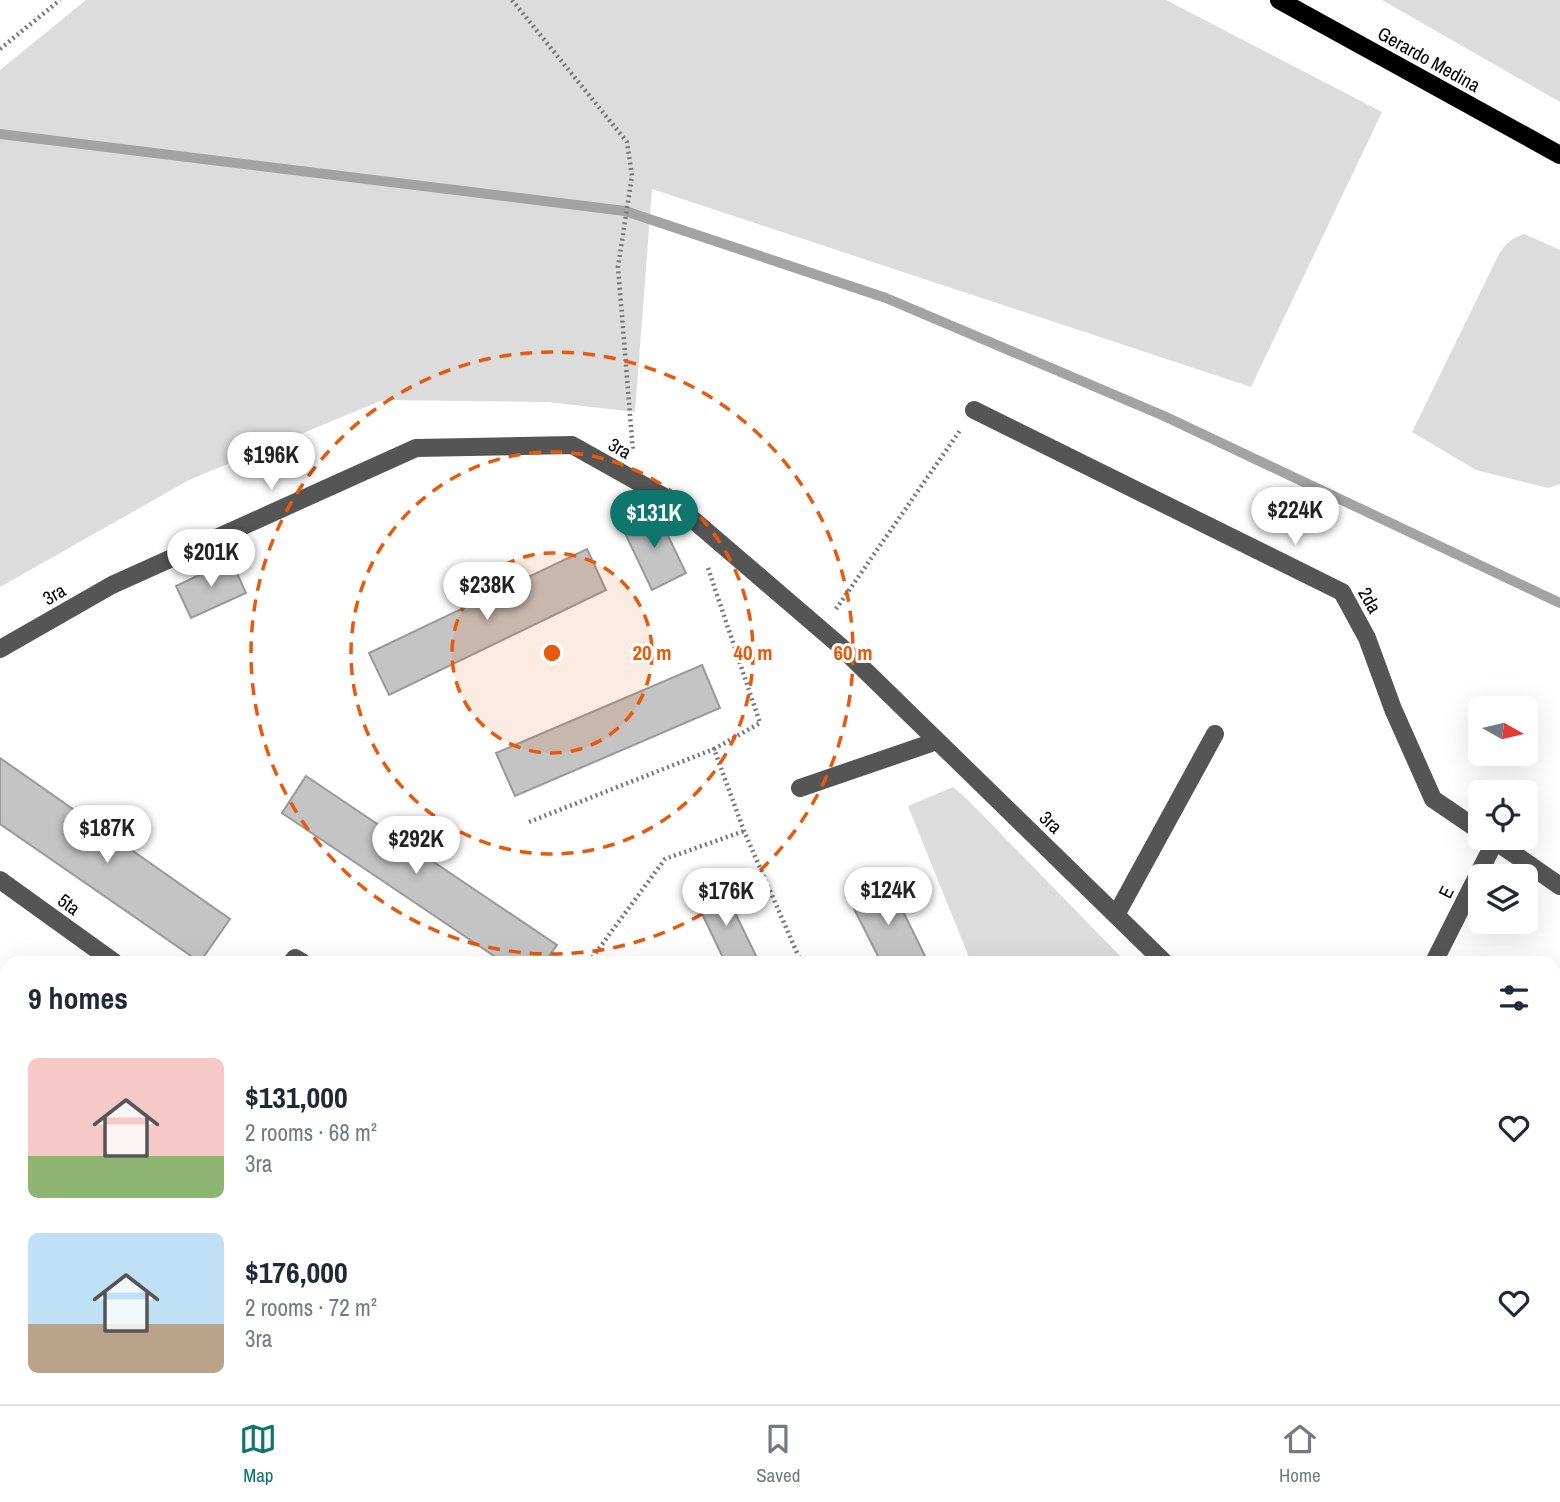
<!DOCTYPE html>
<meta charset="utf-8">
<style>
:root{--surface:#fff;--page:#f6f6f7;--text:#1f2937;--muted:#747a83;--line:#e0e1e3;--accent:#0f766e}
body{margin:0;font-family:"Archivo Narrow",sans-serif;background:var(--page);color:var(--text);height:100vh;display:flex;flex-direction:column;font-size:26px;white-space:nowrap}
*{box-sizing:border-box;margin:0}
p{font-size:23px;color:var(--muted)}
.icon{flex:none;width:38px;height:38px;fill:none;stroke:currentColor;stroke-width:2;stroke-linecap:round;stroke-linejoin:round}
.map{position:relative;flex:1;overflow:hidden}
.panel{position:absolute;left:0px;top:956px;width:1561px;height:450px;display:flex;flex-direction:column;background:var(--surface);border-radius:21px 21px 0 0;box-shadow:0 7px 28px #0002}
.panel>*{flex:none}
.needle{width:46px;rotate:98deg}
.tools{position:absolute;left:1468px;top:696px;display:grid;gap:14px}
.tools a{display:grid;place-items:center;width:70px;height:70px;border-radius:10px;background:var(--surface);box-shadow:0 7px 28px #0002;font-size:35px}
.price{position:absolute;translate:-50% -60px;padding:0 16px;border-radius:24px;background:#fff;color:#222;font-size:23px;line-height:46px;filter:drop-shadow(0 2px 4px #0008)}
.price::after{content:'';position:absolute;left:50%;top:42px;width:21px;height:16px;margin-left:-10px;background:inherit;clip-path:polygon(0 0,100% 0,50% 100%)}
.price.on{background:var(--accent);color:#fff}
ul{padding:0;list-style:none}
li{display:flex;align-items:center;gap:21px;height:175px;padding:0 28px}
li span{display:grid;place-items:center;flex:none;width:196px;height:140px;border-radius:10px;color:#555}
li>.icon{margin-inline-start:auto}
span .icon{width:84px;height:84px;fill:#fffc;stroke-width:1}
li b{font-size:30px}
h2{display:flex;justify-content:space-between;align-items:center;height:84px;padding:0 28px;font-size:30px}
.menu{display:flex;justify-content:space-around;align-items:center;height:98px;border-top:2px solid var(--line);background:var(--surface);font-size:19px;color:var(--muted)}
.menu a{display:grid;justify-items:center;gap:4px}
.menu .on{color:var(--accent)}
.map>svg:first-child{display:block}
</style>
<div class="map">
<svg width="1560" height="1404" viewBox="0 0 1560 1404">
<rect width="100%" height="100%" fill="#fff"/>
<path fill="#dcdcdc" d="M86 0H1166L1382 112 1251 387 652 189 635 412 548 402 383 400 189 480 0 587V70Z
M1382 0H1560V102Z
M1524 234 1560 250V484L1548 488 1476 470 1412 432 1499 254C1506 243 1512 238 1524 234Z
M953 787 968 800 1126 962H971L908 806Z
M631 1398H668L677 1404H628Z"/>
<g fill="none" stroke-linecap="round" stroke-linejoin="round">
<path stroke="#a3a3a3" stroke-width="10" d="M0 134 625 211 886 298 1164 416 1560 603"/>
</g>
<path fill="#c4c4c4" stroke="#999" stroke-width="2" d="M656 511 686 573 652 590 622 527Z
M587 549 606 590 389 695 369 653Z
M231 560 246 593 191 618 176 586Z
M702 665 720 708 515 796 496 753Z
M0 758 230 919 200 962 0 824Z
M306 776 557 945 545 962H503L282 813Z
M889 883 928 962H881L851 903Z
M723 888 759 962H725L696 901Z
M0 1029 7 1033 0 1044Z
M74 1398H142L138 1404H83Z
M196 1398H208L217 1404H192Z
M246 1398H270L266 1404H254Z
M279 1398H321L317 1404H275Z
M358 1398H378L386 1404H354Z
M525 1398H562L571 1404H521Z
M858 1398H926L934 1404H866Z
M1338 1398H1415L1423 1404H1346Z"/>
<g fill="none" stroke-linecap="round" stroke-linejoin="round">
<path stroke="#777" stroke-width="4.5" stroke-dasharray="2 3.5" stroke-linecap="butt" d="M512 0 627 142 632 176 618 267 633 452
M0 49 60 0
M708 568 760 723 714 749 744 831 801 962
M836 609 961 429
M529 822 714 749
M589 962 665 859 744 831
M426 1398 434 1404
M1183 1404 1187 1398"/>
<path stroke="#555" stroke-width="18" d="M974 410 1342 592 1367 638 1393 709 1433 799 1480 831
M0 649 112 585 416 448 572 445 670 500 839 645 1164 962
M800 788 937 741
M1491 838 1560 886
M0 880 114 962
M1116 915 1215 734
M292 962 295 958 302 962
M1434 962 1495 841
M1554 1263 1560 1267
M0 1293 7 1258
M7 1398 17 1404
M713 1398 721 1404
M1264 1398 1272 1404
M472 1404 476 1398"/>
<path stroke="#000" stroke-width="18" d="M1279 0 1560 155"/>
</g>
<circle cx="552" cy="653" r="100" fill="#e8590c" fill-opacity=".12"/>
<g fill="none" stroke="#e8590c" stroke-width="3.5" stroke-dasharray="12 9">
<circle cx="552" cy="653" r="100"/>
<circle cx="552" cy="653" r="201"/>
<circle cx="552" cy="653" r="301"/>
</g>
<g text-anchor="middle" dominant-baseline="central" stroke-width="6" stroke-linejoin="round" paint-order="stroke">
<g font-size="19" fill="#000" stroke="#fff">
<text transform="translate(1429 59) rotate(29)">Gerardo Medina</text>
<text transform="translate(620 448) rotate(30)">3ra</text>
<text transform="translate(54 594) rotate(-30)">3ra</text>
<text transform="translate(1370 600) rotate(60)">2da</text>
<text transform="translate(1051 822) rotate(44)">3ra</text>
<text transform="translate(1446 892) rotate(-63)">E</text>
<text transform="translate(69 904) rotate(36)">5ta</text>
</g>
</g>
<circle cx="552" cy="653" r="10" fill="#e8590c" stroke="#fff" stroke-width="3.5"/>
<g font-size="21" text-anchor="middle" font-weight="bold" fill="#e8590c" stroke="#fff" stroke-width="6" stroke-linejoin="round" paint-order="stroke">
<text x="652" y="660">20 m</text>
<text x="753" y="660">40 m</text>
<text x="853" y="660">60 m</text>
</g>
</svg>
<div class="tools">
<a><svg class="needle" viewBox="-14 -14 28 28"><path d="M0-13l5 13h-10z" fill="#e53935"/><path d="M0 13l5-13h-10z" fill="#747a83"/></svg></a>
<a><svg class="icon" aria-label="locate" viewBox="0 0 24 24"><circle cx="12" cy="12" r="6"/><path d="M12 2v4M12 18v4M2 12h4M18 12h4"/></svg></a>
<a><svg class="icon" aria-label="layers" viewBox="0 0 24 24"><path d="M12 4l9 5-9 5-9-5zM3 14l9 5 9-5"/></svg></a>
</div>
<b class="price" style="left:271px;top:492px">$196K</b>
<b class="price" style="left:1295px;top:547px">$224K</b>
<b class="price on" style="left:654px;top:550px">$131K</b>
<b class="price" style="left:211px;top:589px">$201K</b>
<b class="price" style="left:487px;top:622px">$238K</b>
<b class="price" style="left:107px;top:865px">$187K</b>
<b class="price" style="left:416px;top:876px">$292K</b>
<b class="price" style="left:888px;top:927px">$124K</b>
<b class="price" style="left:726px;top:928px">$176K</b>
<section class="panel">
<h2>9 homes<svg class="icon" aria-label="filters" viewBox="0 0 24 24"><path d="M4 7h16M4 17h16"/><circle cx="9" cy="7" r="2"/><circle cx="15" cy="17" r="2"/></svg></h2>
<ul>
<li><span style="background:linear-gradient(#f6c9c9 70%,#8fb573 0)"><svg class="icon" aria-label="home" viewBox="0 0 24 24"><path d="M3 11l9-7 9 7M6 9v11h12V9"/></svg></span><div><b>$131,000</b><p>2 rooms · 68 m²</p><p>3ra</p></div><svg class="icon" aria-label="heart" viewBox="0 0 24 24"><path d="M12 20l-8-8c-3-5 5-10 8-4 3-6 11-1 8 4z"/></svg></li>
<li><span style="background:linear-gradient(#bfe0f5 65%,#b9a48a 0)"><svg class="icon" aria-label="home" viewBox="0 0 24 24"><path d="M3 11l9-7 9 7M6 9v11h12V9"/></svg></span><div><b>$176,000</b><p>2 rooms · 72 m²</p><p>3ra</p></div><svg class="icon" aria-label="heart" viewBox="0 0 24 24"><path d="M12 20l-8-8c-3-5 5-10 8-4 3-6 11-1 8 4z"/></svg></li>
</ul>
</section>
</div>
<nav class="menu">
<a class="on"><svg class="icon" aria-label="map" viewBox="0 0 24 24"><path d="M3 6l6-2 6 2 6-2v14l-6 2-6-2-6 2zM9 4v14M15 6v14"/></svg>Map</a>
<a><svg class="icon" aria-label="saved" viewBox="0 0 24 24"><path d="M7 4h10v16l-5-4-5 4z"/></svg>Saved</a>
<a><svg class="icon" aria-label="home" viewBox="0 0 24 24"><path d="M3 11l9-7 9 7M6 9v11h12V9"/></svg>Home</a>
</nav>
